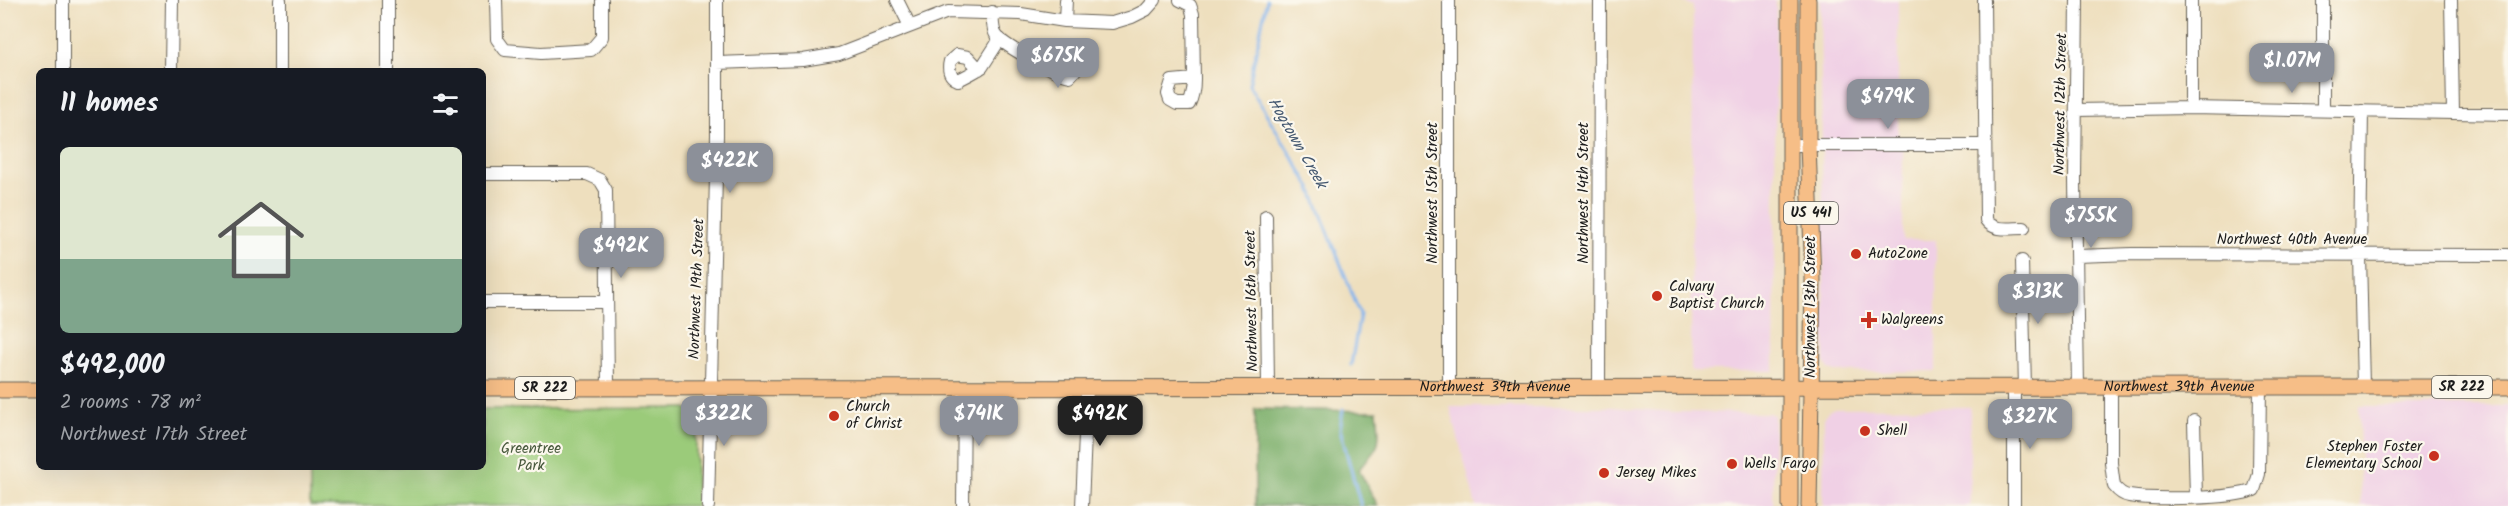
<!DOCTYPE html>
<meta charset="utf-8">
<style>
:root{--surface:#171b24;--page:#20242c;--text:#f1f3f6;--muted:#9ea1a6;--accent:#8c9099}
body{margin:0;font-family:Kalam,sans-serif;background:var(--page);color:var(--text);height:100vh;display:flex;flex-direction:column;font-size:22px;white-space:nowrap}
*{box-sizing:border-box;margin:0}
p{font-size:20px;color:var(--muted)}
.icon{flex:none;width:33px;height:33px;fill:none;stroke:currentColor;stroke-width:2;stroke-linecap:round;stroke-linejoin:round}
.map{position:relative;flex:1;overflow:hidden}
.panel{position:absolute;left:36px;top:68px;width:450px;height:402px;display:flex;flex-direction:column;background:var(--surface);border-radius:9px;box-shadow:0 6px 24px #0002}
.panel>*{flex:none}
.price{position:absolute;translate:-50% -51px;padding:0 14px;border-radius:12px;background:var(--accent);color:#fff;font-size:20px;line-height:39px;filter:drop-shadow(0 2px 3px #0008)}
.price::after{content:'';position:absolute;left:50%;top:36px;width:18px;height:14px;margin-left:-9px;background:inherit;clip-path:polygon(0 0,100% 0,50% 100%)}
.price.selected{background:#222;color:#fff}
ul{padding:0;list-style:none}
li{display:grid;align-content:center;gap:12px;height:318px;padding:0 24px}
li span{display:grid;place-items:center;height:186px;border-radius:9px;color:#555}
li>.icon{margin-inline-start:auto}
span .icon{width:108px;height:108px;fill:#fffc;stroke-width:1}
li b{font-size:26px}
h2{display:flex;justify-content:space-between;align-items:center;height:72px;padding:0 24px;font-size:26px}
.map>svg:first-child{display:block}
</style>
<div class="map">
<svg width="2508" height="506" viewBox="0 0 2508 506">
<rect width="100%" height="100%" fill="#fbf7ec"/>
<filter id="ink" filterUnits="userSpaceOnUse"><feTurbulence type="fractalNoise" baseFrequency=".0167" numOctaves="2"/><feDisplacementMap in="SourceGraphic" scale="12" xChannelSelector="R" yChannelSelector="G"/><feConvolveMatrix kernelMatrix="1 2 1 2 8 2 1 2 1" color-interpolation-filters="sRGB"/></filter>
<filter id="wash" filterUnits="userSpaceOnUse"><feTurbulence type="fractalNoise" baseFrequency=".008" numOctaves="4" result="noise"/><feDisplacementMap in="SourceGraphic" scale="24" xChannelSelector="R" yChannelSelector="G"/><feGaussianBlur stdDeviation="1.35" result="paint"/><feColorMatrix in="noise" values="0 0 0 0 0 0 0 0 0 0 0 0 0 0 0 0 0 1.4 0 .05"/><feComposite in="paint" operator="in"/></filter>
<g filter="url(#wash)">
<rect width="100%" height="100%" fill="#eedfbe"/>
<path fill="#f0d0e5" d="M1679 0H1776L1774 371H1691L1693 6Z
M1820 0H1898V136L1903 152V240H1936V371L1835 372 1829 369 1825 363Z
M2359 406H2508V506H2361Z
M1450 407H1612L1674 412 1768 413 1774 415 1773 506H1476Z
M1970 407V506H1823L1824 419 1828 411 1835 408Z"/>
<path fill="#9bcb7a" stroke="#5c744b" stroke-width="1.5" d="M686 408 696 416V506H310V467L483 466V409Z"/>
<path fill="#7caf6a" stroke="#4c6643" stroke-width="1.5" d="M1255 409 1377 411C1378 421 1381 436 1377 446 1374 454 1364 461 1359 470L1378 506H1255Z"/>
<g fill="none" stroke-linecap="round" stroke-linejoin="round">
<path stroke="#81b3ed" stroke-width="3" d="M1267 0 1249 85 1311 188 1360 314 1351 365
M1343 409 1340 429 1361 506"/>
</g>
</g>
<g filter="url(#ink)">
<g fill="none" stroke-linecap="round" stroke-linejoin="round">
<g stroke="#666055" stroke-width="14">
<path id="minor" d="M496 0 497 39 505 50 541 53 591 50 602 37V0
M897 0 910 26
M1180 0 1190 5 1193 14 1194 79C1194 88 1193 96 1189 104H1177L1170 100 1168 94 1172 81 1194 79
M1984 0 1986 220C1994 232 2011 228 2024 228
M2077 0 2075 180 2078 388
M2451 0 2453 113
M992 12C993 19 992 29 996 35 1004 47 1056 73 1070 76L1077 68 1078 63 1074 54C1059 49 1056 57 1050 68
M1065 21 1066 0
M717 63 803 60 839 54 948 12 1021 14 1065 21 1112 23 1132 17 1146 10 1155 0
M979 69 968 57 957 55 950 61C948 69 949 76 958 80 967 76 974 72 982 67L1000 39
M63 70V0
M171 70 172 0
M280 70V0
M388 70V0
M2191 108V0
M2323 109V0
M2077 110 2191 108 2508 114
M2362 111 2360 255 2363 387
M1791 145H1985
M484 174H587L600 180 606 190 608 388
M1266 216 1268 386
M2077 256 2132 254 2508 255
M2022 261 2025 388
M484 302H606
M1449 387V0
M1599 387 1600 0
M2111 388V463L2114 486C2118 491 2122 495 2129 496 2154 500 2232 499 2254 490L2259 474 2260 387
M2194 421 2196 497
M708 506 717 135V0
M963 506 964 387
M1082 506 1087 387
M2014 506V388"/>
</g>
<g stroke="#666055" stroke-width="17">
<g id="major">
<path d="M1790 0V506"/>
<path d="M1808 0V145L1813 279 1809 506"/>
<path id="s1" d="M483 388 2508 387"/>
<path d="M0 390H39"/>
</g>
</g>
<use href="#minor" stroke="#fff" stroke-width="12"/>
<use href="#major" stroke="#f6be87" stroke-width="15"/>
</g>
</g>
<g fill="#c8321e" stroke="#fbf7ec" stroke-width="2">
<circle cx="1856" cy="254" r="6"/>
<circle cx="1657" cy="296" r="6"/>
<path d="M1866 311h6v6h6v6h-6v6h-6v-6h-6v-6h6z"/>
<circle cx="834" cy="416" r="6"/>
<circle cx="1865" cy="431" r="6"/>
<circle cx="2434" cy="456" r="6"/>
<circle cx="1732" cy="464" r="6"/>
<circle cx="1604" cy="473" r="6"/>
</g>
<g text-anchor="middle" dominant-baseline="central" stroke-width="4.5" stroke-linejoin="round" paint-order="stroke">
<g fill="#fbf7ec" stroke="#5f5e5a" stroke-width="1.5">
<rect x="1784" y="202" width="54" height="22" rx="4.5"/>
<rect x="2432" y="376" width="60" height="22" rx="4.5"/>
<rect x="515" y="377" width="60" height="22" rx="4.5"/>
</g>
<g font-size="14" font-weight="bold" fill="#1c1c1c">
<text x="1811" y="213">US 441</text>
<text x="2462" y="387">SR 222</text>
<text x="545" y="388">SR 222</text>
</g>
<g font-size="15" fill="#1c1c1c" stroke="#fbf7ec">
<text transform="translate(2061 104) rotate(-89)">Northwest 12th Street</text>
<text transform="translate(1433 193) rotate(-90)">Northwest 15th Street</text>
<text transform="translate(1584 193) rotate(-90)">Northwest 14th Street</text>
<text x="2292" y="240">Northwest 40th Avenue</text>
<text transform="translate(697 289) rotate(-88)">Northwest 19th Street</text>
<text transform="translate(1252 301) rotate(-91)">Northwest 16th Street</text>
<text transform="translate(1811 307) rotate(-90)">Northwest 13th Street</text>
<text stroke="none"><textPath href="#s1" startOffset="1012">Northwest 39th Avenue</textPath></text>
<text stroke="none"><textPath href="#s1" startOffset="1696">Northwest 39th Avenue</textPath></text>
</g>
<g font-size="15" fill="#1c1c1c" stroke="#fbf7ec" text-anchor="start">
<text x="1868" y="254">AutoZone</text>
<text x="1669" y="287">Calvary<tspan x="1669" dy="17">Baptist Church</tspan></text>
<text x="1881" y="320">Walgreens</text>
<text x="846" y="407">Church<tspan x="846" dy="17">of Christ</tspan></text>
<text x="1877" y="431">Shell</text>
<text x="2422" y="447" text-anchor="end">Stephen Foster<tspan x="2422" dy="17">Elementary School</tspan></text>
<text x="1744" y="464">Wells Fargo</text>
<text x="1616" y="473">Jersey Mikes</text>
</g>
<g font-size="15" fill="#48593d" stroke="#fbf7ec">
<text x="531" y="449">Greentree<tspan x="531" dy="17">Park</tspan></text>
</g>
<g font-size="16" font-style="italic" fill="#445870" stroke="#fbf7ec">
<text transform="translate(1297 143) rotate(60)">Hogtown Creek</text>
</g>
</g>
</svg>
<b class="price" style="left:1058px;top:89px">$675K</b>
<b class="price" style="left:2292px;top:94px">$1.07M</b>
<b class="price" style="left:1888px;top:130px">$479K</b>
<b class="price" style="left:730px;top:194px">$422K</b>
<b class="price" style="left:2091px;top:249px">$755K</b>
<b class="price" style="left:621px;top:279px">$492K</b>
<b class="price" style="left:2038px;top:325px">$313K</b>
<b class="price" style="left:724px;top:447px">$322K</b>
<b class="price" style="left:979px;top:447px">$741K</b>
<b class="price selected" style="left:1100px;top:447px">$492K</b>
<b class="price" style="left:2030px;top:450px">$327K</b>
<section class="panel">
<h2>11 homes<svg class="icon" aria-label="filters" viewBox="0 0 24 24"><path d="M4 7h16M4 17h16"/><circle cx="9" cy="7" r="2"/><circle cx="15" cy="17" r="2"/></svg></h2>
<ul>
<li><span style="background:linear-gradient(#dfe7d0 60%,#7fa58c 0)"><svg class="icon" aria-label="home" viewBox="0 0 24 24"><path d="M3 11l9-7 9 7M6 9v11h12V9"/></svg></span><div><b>$492,000</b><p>2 rooms · 78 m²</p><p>Northwest 17th Street</p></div></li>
</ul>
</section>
</div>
